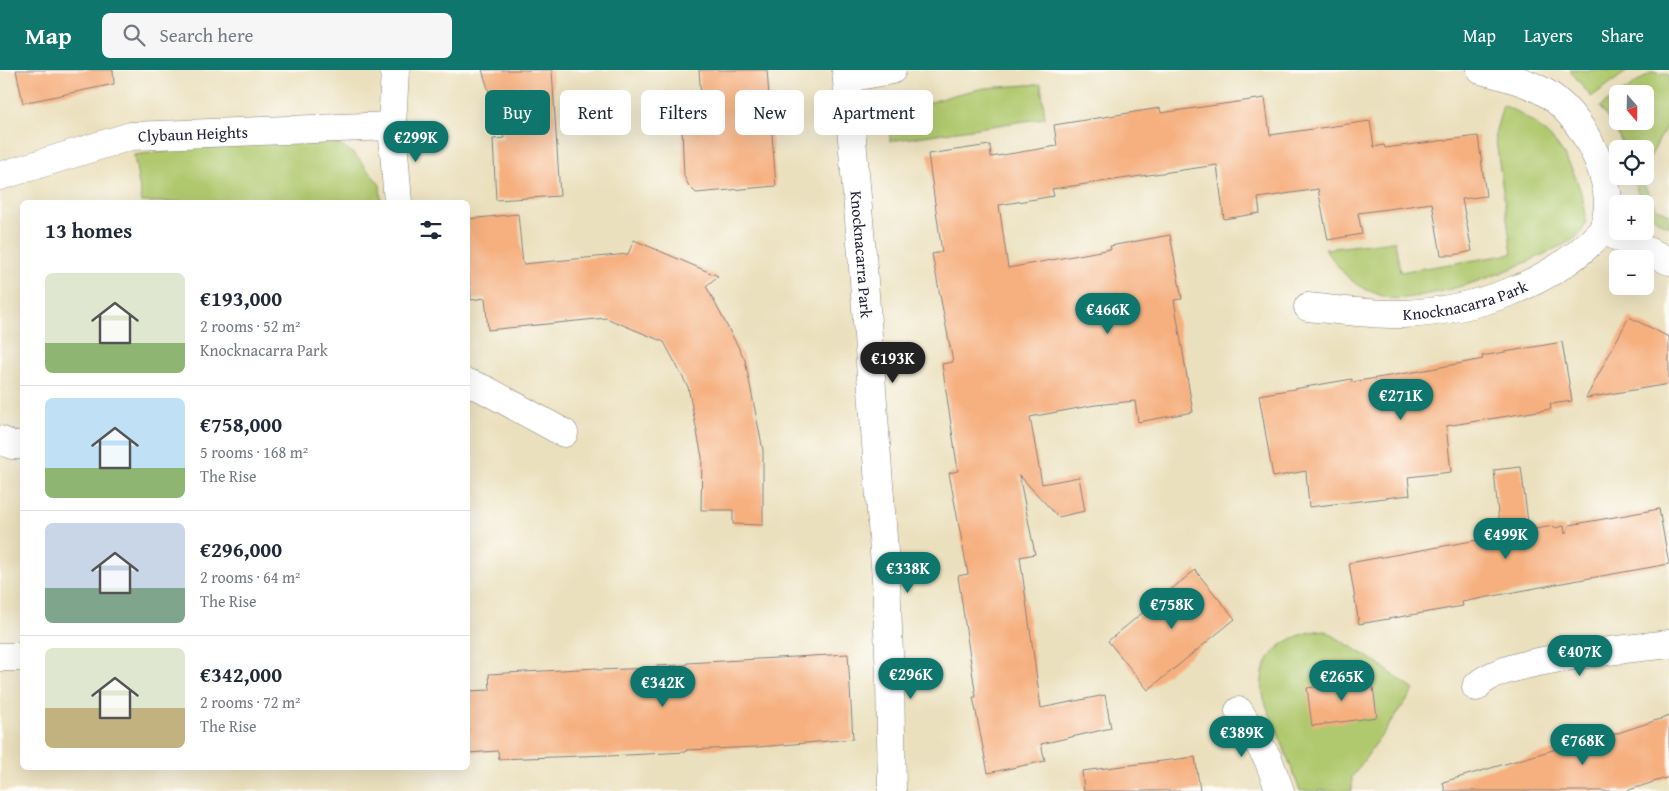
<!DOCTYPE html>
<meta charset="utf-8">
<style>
:root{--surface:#fff;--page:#f6f6f7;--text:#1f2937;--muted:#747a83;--line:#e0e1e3;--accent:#0f766e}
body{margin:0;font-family:"Gentium Book Plus",serif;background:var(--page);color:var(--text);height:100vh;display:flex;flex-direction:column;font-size:19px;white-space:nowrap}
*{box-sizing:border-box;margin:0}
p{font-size:16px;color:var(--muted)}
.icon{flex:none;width:28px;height:28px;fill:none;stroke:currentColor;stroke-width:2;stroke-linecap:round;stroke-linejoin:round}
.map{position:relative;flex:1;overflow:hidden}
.drawer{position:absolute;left:20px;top:130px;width:450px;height:570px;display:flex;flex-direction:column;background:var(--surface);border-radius:8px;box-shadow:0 5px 20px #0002}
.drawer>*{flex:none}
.top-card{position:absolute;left:485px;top:20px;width:475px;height:45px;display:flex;gap:10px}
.needle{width:32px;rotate:160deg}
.buttons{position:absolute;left:1609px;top:15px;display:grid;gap:10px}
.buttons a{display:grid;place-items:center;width:45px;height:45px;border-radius:8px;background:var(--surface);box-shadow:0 5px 20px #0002;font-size:25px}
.price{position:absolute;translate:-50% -42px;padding:0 11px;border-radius:18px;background:var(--accent);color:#fff;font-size:16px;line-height:32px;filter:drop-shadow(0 1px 2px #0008)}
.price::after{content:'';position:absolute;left:50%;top:30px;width:15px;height:11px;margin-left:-8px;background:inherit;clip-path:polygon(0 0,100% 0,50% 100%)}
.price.active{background:#222;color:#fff}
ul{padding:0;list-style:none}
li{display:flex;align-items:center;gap:15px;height:125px;padding:0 25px}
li+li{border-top:1px solid var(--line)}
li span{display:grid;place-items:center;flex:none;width:140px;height:100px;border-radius:8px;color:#555}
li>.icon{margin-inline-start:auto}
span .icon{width:60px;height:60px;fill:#fffc;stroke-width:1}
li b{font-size:21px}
h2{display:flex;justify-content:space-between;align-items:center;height:60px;padding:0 25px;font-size:21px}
.chip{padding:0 18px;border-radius:8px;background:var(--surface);box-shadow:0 5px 20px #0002;font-size:18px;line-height:45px}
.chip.active{background:var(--accent);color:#fff}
header{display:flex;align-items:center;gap:30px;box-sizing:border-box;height:70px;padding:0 25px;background:var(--accent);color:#fff}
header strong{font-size:24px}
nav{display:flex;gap:28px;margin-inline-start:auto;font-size:18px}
.search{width:350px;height:45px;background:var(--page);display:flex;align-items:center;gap:12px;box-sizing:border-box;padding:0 18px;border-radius:8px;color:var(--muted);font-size:19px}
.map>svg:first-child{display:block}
</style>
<header>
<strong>Map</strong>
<div class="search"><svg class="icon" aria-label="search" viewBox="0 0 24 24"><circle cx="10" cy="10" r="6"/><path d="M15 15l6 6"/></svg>Search here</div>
<nav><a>Map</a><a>Layers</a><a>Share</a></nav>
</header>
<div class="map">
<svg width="1669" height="721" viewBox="0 0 1669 721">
<rect width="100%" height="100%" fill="#fdfcf7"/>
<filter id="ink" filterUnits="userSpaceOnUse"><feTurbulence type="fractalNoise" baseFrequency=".02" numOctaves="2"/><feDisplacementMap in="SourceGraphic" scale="10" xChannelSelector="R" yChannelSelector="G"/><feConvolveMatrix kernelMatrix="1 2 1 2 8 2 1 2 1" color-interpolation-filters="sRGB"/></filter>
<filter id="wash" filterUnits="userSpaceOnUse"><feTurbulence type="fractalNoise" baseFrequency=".0096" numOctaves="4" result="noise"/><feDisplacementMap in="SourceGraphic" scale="20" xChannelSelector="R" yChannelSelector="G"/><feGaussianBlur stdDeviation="1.12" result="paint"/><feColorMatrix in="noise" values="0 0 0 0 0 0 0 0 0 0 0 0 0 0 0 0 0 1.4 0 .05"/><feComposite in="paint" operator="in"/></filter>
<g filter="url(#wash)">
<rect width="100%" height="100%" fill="#ebe0bd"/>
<path fill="#b0c96e" stroke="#697654" d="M1570 0H1629L1591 27Z
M1652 2 1669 5V51L1645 97V79H1624L1618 64 1600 37 1617 25 1618 51H1645V24H1620Z
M1041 14 1045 48 890 71V49L902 41 957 24 985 18Z
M1503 35C1546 56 1568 79 1582 126 1584 136 1589 150 1583 159 1577 171 1559 176 1548 182 1508 202 1467 217 1423 225 1412 227 1400 230 1389 228 1384 227 1379 225 1375 223 1350 215 1340 199 1325 179L1395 171 1400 202 1512 184 1495 64Z
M297 71 336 73 350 81 359 89 380 115 381 132H142L134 85 229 74Z
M1632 106H1640L1655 137 1669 144V157L1658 151 1645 138V134H1642Z
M1324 560 1377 593 1414 620 1352 707V721H1300C1293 702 1286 683 1278 663 1272 649 1263 632 1262 616 1260 580 1293 563 1324 560Z"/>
<g id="blocks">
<path fill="#f6af7e" d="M16 0H113L114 14 23 33Z
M482 0H552L560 126 496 130 493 69 504 68Z
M699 0H767L776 116 696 123 689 116 684 106 682 59 703 57Z
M1265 28 1270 65 1370 51 1374 77 1384 75 1385 78 1478 66 1486 126 1462 129 1472 181 1454 185H1441L1432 133 1358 143 1362 164 1328 170 1318 119 1258 128 1260 143 1224 149 1217 95 1052 119 1054 126 999 135 1008 198 1111 179 1110 176 1170 165 1182 229 1174 230 1193 342 1138 352 1135 331 1095 335 1030 347 1042 414 1079 407 1085 441 1058 447 1019 405 1035 484 1020 487 1041 638 1105 625 1111 658 1041 674 1045 691 988 703 973 627H976L958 506 968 504 949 403 958 401 942 294 953 292 932 184 942 182 928 84 990 75 991 87 1057 76 1054 55 1160 38 1161 43Z
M518 144 523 194 628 184 634 170 718 206 706 216 745 290 763 380V455L733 454V440H701L702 387 688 317 664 272 606 248 488 260 485 228 471 230 468 196V149Z
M1629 247 1669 267V314L1586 328Z
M1562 272 1572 331 1552 334 1550 333 1551 339 1446 356 1451 402 1408 407 1410 425 1309 437 1306 401 1273 407 1259 325 1352 309V312L1420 301 1483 289 1482 286Z
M1521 397 1529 460 1554 456V458L1564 456 1565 464 1570 455 1659 439 1669 494 1562 513 1462 532 1463 536 1359 554 1349 493 1500 466 1494 400Z
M1195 500 1235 549 1148 620 1108 571Z
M848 584 853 669 758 677 686 680V682L608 686V685L499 689 498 681 468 683V621L490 620 489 604 597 598V600L656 598V596L687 595V593Z
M1372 609 1377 647 1312 656 1307 618Z
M1669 646V707L1626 721H1445L1443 712 1584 671 1585 674Z
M1195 687 1200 721H1084L1082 701Z"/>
</g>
</g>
<g filter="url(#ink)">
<use href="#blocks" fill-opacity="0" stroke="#86817c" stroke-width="1"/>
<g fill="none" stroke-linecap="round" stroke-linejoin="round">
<g stroke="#86817c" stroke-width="29">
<g id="minor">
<path d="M395 0 392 56 398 132"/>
<path id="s1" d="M846 0 862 184 886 509 890 609 892 721"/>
<path d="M1481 0C1503 6 1530 12 1549 25 1580 46 1607 96 1608 134 1608 143 1605 152 1603 160L1669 191"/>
<path d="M847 8 892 0"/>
<path id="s2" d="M0 106 131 66 392 56"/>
<path id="s3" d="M1308 237C1339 240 1372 245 1403 244 1475 241 1554 214 1603 160"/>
<path d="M468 313 484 319 564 363"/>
<path d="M0 370 12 375H22"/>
<path d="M0 587H22"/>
<path d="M1476 617C1497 589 1630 579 1669 574"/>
<path d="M1239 641 1268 689 1280 721"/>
</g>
</g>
<use href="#minor" stroke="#fff" stroke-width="28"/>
</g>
</g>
<g text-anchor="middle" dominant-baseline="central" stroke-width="4" stroke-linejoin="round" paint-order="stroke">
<g font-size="16" fill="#22223b" stroke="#fdfcf7">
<text stroke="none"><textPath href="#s2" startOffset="199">Clybaun Heights</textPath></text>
<text stroke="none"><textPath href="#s1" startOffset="185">Knocknacarra Park</textPath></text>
<text stroke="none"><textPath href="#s3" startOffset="159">Knocknacarra Park</textPath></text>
</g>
</g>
</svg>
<div class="buttons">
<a><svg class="needle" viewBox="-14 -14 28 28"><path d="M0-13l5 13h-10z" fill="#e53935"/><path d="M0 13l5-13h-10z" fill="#747a83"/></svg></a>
<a><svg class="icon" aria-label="locate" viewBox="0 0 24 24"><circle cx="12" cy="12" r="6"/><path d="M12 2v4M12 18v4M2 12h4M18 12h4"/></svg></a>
<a>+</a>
<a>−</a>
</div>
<b class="price" style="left:416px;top:93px">€299K</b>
<b class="price" style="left:1108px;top:265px">€466K</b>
<b class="price active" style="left:893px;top:314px">€193K</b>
<b class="price" style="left:1401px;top:351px">€271K</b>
<b class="price" style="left:1506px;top:490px">€499K</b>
<b class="price" style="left:908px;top:524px">€338K</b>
<b class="price" style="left:1172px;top:560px">€758K</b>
<b class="price" style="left:1580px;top:607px">€407K</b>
<b class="price" style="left:911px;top:630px">€296K</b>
<b class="price" style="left:1342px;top:632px">€265K</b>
<b class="price" style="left:663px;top:638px">€342K</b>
<b class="price" style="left:1242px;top:688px">€389K</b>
<b class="price" style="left:1583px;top:696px">€768K</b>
<div class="top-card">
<a class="chip active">Buy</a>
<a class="chip">Rent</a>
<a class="chip">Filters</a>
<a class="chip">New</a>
<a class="chip">Apartment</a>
</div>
<section class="drawer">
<h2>13 homes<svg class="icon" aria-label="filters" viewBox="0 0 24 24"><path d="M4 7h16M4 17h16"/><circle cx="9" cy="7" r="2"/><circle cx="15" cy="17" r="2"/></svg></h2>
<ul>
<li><span style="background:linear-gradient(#dfe7d0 70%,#8fb573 0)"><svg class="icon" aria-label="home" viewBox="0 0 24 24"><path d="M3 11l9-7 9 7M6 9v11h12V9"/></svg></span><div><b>€193,000</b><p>2 rooms · 52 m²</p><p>Knocknacarra Park</p></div></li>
<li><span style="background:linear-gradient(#bfe0f5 70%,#8fb573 0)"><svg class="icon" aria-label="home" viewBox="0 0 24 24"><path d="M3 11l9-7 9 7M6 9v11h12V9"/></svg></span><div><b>€758,000</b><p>5 rooms · 168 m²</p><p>The Rise</p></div></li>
<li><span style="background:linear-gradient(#c9d6e8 65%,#7fa58c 0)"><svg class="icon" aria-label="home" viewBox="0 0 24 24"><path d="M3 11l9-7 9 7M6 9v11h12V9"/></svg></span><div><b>€296,000</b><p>2 rooms · 64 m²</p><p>The Rise</p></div></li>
<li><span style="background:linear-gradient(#dfe7d0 60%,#c2b280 0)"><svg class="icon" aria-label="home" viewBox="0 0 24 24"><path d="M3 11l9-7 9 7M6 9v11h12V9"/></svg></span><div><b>€342,000</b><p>2 rooms · 72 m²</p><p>The Rise</p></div></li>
</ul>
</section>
</div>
